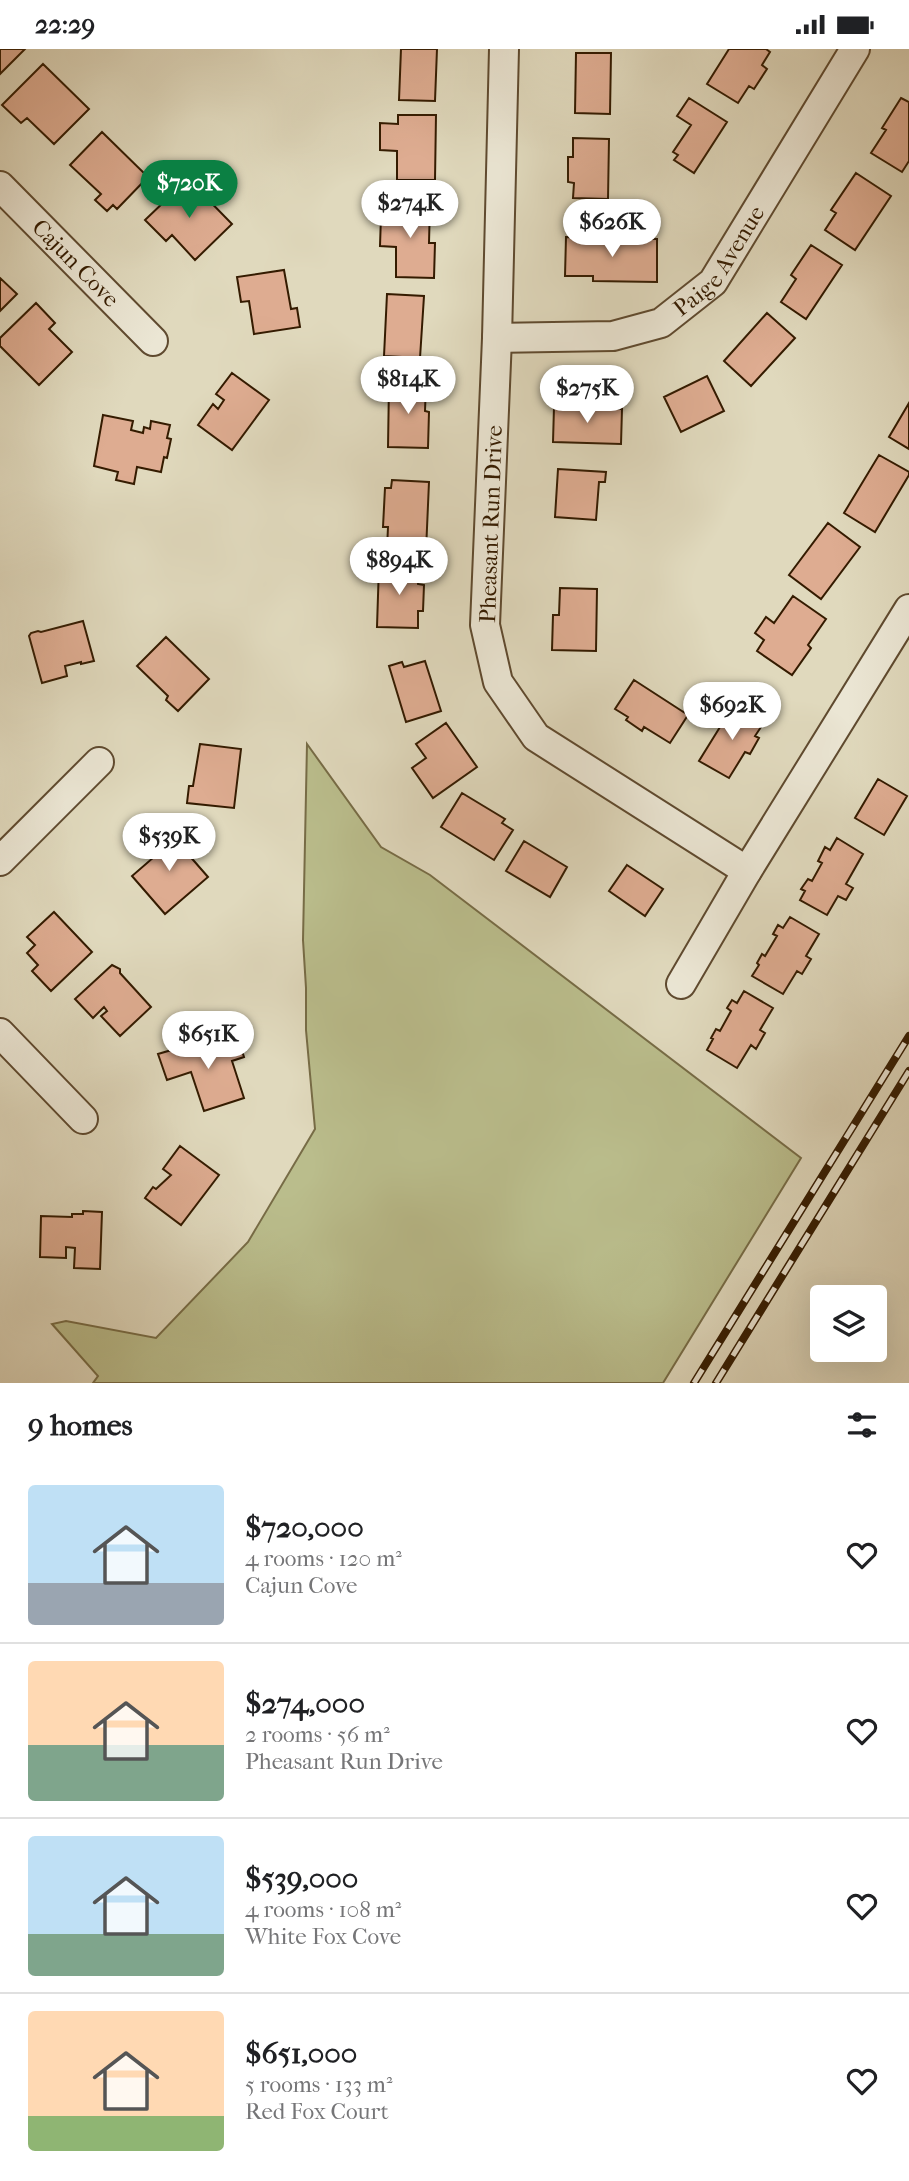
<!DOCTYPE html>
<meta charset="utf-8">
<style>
:root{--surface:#fff;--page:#f6f6f6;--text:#202124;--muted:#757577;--line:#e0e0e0;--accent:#0b8043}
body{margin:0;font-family:"IM FELL French Canon",serif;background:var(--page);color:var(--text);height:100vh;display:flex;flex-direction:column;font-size:26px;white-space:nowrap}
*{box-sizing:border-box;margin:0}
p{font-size:23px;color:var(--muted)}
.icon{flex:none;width:38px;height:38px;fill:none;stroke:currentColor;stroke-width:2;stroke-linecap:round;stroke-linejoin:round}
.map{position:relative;height:1334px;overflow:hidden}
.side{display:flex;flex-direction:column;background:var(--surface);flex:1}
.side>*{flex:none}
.tools{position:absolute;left:810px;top:1236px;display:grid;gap:14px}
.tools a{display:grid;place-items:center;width:77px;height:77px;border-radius:7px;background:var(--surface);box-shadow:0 7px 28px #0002;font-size:35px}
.price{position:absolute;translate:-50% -60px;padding:0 16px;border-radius:24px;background:#fff;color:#222;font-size:23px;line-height:46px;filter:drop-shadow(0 2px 4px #0008)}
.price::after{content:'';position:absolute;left:50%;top:42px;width:21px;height:16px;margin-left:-10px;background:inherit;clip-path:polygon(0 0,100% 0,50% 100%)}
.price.selected{background:var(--accent);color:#fff}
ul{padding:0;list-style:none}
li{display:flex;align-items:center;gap:21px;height:175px;padding:0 28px}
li+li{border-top:2px solid var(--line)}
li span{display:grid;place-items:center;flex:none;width:196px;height:140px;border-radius:7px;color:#555}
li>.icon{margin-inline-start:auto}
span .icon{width:84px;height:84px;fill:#fffc;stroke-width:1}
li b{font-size:30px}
h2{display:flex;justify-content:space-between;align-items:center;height:84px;padding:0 28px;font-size:30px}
.status{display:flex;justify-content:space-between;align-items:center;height:49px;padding:0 35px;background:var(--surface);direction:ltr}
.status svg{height:19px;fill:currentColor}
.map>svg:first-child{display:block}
</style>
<div class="status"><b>22:29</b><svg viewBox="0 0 49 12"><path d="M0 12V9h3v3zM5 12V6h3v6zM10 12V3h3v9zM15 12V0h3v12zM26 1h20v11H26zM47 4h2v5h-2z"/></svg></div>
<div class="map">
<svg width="909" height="1334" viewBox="0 0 909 1334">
<rect width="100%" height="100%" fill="#e0d9bd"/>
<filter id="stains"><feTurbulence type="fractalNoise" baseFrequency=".00286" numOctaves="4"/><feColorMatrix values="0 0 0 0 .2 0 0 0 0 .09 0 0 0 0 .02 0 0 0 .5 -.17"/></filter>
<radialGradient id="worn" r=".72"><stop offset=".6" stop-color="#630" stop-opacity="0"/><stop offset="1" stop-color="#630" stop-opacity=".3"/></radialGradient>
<path fill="#babd8c" stroke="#776c46" stroke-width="2" d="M307 695 381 798 430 826 801 1109 663 1334H93L98 1327 52 1275 66 1272 156 1289 248 1193 315 1080 306 981V939L303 891Z"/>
<path fill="#deac91" stroke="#341b00" stroke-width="2" d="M0 0H25L0 25Z
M401 0H437L435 52 399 51Z
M729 0H766L770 3 762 16 767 20 754 40 749 37 738 54 707 35Z
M576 4H611L610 65 575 64Z
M43 15 89 60 54 95 27 69 21 74 2 56Z
M689 49 727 73 694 124 674 111 678 106 673 103 691 76 677 67Z
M901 49 909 53V112L902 123 871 104 886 81 882 79Z
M398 66H436L435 131H397V102L380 101V74L398 75Z
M102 83 148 128 117 160 113 156 107 162 95 151 101 145 70 116Z
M573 89 609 90 608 150 573 149 574 134 568 133V108H573Z
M856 124 891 147 855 201 825 181 836 164 831 161Z
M188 130 232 175 195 211 172 186 166 192 145 171Z
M396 155H430L429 194H435L434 229 396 228V198L380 197 381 167H395Z
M566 188 657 190V233L593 232V227H565Z
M811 196 842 216 806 270 781 253 796 230 791 226Z
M284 221 291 260 297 259 300 278 254 285 249 252 241 253 237 228Z
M0 229 17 245 0 262Z
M387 245 424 247 420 309 384 307Z
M36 254 55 274 49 280 72 303 39 336 0 297V289Z
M767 264 795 289 751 337 724 312Z
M232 324 269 351 232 401 198 376 213 355 218 360 224 351 216 345Z
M707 327 724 362 681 383 664 348Z
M389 335H426L425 362 429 363 428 399 388 398Z
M569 354 590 355V359L622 360 621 395 553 393 554 358 569 359Z
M909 354V400L889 388Z
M103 366 133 372 131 381 143 384 144 378 150 380 151 372 170 376 167 389 171 390 167 409 164 408 161 423 137 418 134 435 116 431 118 423 94 417Z
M879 406 909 423V426L875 483 844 464Z
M558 420 606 423 605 433H599L596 471 555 468Z
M392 431 429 433 426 502 387 500 388 478H383L385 439H391Z
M828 474 860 498 821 550 789 526Z
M379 516 419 518 418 535 424 536 423 562H418V579L377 578Z
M560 539 597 540 596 602 552 601 553 566H559Z
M793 547 826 570 808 596 811 599 792 626 757 602 764 591 755 584 766 568 774 574Z
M83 572 94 612 81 615V613L65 617 67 627 42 634 29 587 31 584 38 582 41 583Z
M166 588 209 630 178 662 166 651 168 647 137 617Z
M425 612 441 662 406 673 389 617 402 613 404 618Z
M634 631 688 666 670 694 644 678 642 682 626 671 628 668 615 660Z
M733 657 763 675 755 687 759 689 750 705 745 703 729 729 699 712Z
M446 674 477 718 433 749 412 719 426 709 416 695Z
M200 695 241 700 234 759 187 754 189 737H193Z
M878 730 907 747 884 786 855 769Z
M462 744 505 770 502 774 513 781 494 811 441 778Z
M167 781 208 828 165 865 132 827 154 808 146 799Z
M837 789 863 805 846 835 853 839 846 851 838 847 827 866 800 851 805 842 801 840 808 830 812 832 822 814 818 812 825 798 830 801Z
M524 792 567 818 550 848 506 822Z
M627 816 663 840 645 867 609 842Z
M54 863 92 903 51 942 32 922 38 916 27 904 35 896 27 888Z
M790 868 819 885 806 907 811 910 802 925 797 922 783 945 752 927 759 916 757 914 762 905 765 907 777 887 773 885 778 876 783 879Z
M112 916 120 920V924L151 958 120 987 101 967 107 962 104 958 93 969 75 950Z
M744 942 773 959 760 981 765 984 756 1000 751 996 737 1019 707 1001 713 990 711 989 716 980 720 982 731 962 727 959 732 951 737 954Z
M238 989 244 1008 232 1012 244 1049 204 1062 191 1023 167 1031 158 1005 192 995 195 1003Z
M180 1097 219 1126 181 1176 145 1149 153 1138 156 1140 171 1126 163 1120Z
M83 1162 102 1163 100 1220 74 1219 75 1199 66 1198V1209L40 1208 41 1167 72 1168V1165H83Z"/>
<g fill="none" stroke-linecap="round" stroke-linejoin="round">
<g stroke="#5f4a2f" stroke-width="32">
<g id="street">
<path d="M504 0 497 289 485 576 498 633 536 688 747 822"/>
<path id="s1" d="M0 137 153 292"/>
<path id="s2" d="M497 289 613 287 661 274 713 233 855 0"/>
<path d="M0 812 99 713"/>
<path d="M681 935 747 822 909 560"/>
<path d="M0 984 83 1070"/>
</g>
</g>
<use href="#street" stroke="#ebe6d4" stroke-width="28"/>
<g stroke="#341b00" stroke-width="8">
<path id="rail" d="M694 1334 909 987
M716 1334 909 1022"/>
</g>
<use href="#rail" stroke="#ebe6d4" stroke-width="5" stroke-dasharray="16" stroke-linecap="butt"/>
</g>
<g text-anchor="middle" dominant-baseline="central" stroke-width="5" stroke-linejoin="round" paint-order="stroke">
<g font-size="23" fill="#341b00" stroke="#ebe6d4">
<text stroke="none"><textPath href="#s2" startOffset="252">Paige Avenue</textPath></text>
<text stroke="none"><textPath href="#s1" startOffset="108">Cajun Cove</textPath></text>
<text transform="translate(491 475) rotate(-88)">Pheasant Run Drive</text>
</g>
</g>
<rect width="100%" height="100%" filter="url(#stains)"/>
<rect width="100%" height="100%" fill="url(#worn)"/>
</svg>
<div class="tools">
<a><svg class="icon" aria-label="layers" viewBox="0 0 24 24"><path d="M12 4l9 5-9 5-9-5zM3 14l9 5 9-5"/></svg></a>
</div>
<b class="price selected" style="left:189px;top:171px">$720K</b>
<b class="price" style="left:410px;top:191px">$274K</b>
<b class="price" style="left:612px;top:210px">$626K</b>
<b class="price" style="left:408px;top:367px">$814K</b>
<b class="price" style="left:587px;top:376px">$275K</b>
<b class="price" style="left:399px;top:548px">$894K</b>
<b class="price" style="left:732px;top:693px">$692K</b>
<b class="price" style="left:169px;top:824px">$539K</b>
<b class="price" style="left:208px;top:1022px">$651K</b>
</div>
<section class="side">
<h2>9 homes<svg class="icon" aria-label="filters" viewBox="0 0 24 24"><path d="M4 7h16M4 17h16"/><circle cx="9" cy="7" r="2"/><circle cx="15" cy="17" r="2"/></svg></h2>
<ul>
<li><span style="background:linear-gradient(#bfe0f5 70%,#9aa5b1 0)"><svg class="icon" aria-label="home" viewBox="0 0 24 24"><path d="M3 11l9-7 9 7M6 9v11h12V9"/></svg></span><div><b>$720,000</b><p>4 rooms · 120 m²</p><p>Cajun Cove</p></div><svg class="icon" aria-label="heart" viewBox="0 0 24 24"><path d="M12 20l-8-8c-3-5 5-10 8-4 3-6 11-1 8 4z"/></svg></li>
<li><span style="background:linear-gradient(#ffd9b3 60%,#7fa58c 0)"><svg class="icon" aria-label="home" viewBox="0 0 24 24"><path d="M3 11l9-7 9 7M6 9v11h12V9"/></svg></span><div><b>$274,000</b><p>2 rooms · 56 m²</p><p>Pheasant Run Drive</p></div><svg class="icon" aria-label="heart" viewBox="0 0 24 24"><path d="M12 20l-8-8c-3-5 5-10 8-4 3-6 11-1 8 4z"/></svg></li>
<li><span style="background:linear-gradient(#bfe0f5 70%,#7fa58c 0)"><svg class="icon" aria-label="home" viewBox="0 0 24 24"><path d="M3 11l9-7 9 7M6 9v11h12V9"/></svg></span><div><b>$539,000</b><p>4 rooms · 108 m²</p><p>White Fox Cove</p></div><svg class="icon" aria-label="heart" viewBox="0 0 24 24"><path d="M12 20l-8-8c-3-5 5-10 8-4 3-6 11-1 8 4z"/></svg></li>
<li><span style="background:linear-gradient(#ffd9b3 75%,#8fb573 0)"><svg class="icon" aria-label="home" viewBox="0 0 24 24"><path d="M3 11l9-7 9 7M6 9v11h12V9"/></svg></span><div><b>$651,000</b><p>5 rooms · 133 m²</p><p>Red Fox Court</p></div><svg class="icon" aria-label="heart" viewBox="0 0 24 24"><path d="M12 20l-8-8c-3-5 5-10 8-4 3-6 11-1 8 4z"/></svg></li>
</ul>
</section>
